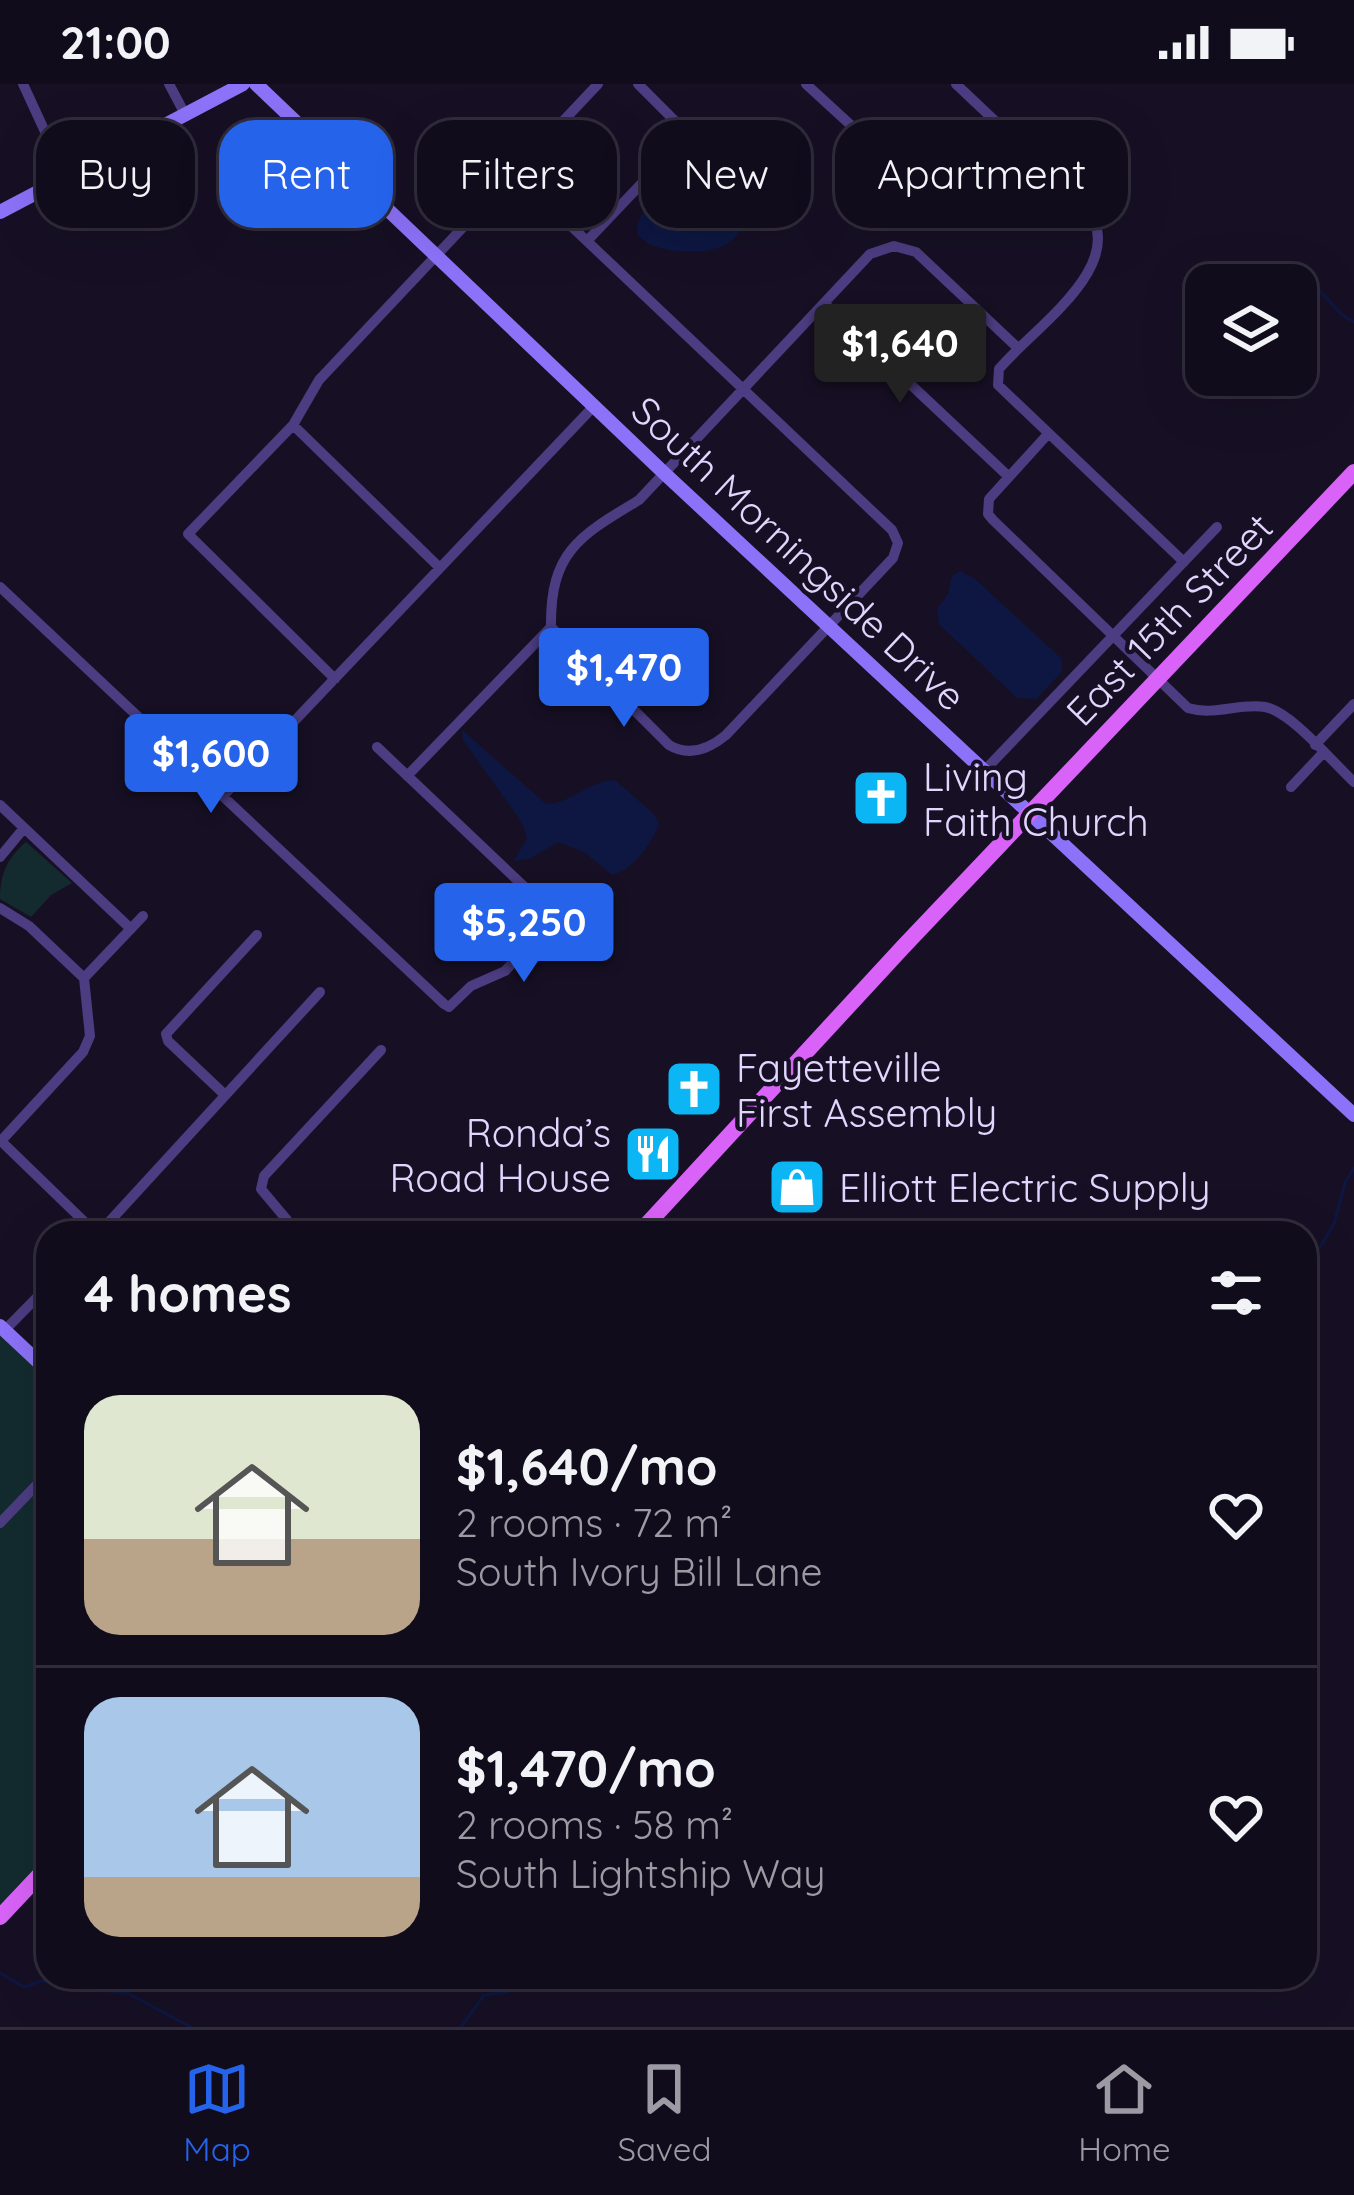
<!DOCTYPE html>
<meta charset="utf-8">
<style>
:root{--surface:#110c1c;--page:#1e1a29;--text:#f1f3f6;--muted:#9c9ba3;--line:#302c3b;--accent:#2563eb}
body{margin:0;font-family:Quicksand,sans-serif;background:var(--page);color:var(--text);height:100vh;display:flex;flex-direction:column;font-size:45px;white-space:nowrap}
*{box-sizing:border-box;margin:0}
p{font-size:39px;color:var(--muted)}
.icon{flex:none;width:66px;height:66px;fill:none;stroke:currentColor;stroke-width:2;stroke-linecap:round;stroke-linejoin:round}
.map{position:relative;flex:1;overflow:hidden}
.details{position:absolute;left:36px;top:1137px;width:1281px;height:768px;display:flex;flex-direction:column;background:var(--surface);border-radius:36px;box-shadow:0 12px 48px #0002,0 0 0 3px var(--line)}
.details>*{flex:none}
.banner{position:absolute;left:36px;top:36px;width:1284px;height:108px;display:flex;gap:24px}
.tools{position:absolute;left:1185px;top:180px;display:grid;gap:24px}
.tools a{display:grid;place-items:center;width:132px;height:132px;border-radius:24px;background:var(--surface);box-shadow:0 12px 48px #0002,0 0 0 3px var(--line);font-size:60px}
.price{position:absolute;translate:-50% -102px;padding:0 27px;border-radius:12px;background:var(--accent);color:#fff;font-size:39px;line-height:78px;filter:drop-shadow(0 3px 6px #0008)}
.price::after{content:'';position:absolute;left:50%;top:72px;width:36px;height:27px;margin-left:-18px;background:inherit;clip-path:polygon(0 0,100% 0,50% 100%)}
.price.current{background:#222;color:#fff}
ul{padding:0;list-style:none}
li{display:flex;align-items:center;gap:36px;height:300px;padding:0 48px}
li+li{border-top:3px solid var(--line)}
li span{display:grid;place-items:center;flex:none;width:336px;height:240px;border-radius:36px;color:#555}
li>.icon{margin-inline-start:auto}
span .icon{width:144px;height:144px;fill:#fffc;stroke-width:1}
li b{font-size:51px}
h2{display:flex;justify-content:space-between;align-items:center;height:144px;padding:0 48px;font-size:51px}
.chip{padding:0 42px;border-radius:36px;background:var(--surface);box-shadow:0 12px 48px #0002,0 0 0 3px var(--line);font-size:42px;line-height:108px}
.chip.current{background:var(--accent);color:#fff}
.status{display:flex;justify-content:space-between;align-items:center;height:84px;padding:0 60px;background:var(--surface);direction:ltr}
.status svg{height:33px;fill:currentColor}
.menu{display:flex;justify-content:space-around;align-items:center;height:168px;border-top:3px solid var(--line);background:var(--surface);font-size:33px;color:var(--muted)}
.menu a{display:grid;justify-items:center;gap:6px}
.menu .current{color:var(--accent)}
.map>svg:first-child{display:block}
</style>
<div class="status"><b>21:00</b><svg viewBox="0 0 49 12"><path d="M0 12V9h3v3zM5 12V6h3v6zM10 12V3h3v9zM15 12V0h3v12zM26 1h20v11H26zM47 4h2v5h-2z"/></svg></div>
<div class="map">
<svg width="1354" height="1943" viewBox="0 0 1354 1943">
<rect width="100%" height="100%" fill="#171025"/>
<path fill="#132b2f" d="M26 758 72 799 51 811 31 833 0 815C0 791 7 774 26 758Z
M0 1242 48 1287V1782L0 1833Z"/>
<path fill="#0d1741" d="M727 70 753 76 764 86C745 139 746 172 679 167 664 166 646 162 637 149 640 107 695 87 727 70Z
M960 487 975 495 1061 574 1062 588 1036 615 1017 614 939 540 937 525 948 510 952 492Z
M462 646 546 720C573 719 588 697 615 696L655 731 659 741C651 760 632 787 612 791L584 768 558 758 529 775 514 777 527 754 523 740 463 656Z"/>
<g fill="none" stroke-linecap="round" stroke-linejoin="round">
<path stroke="#0d1741" stroke-width="3" d="M1216 185 1238 201
M1290 201 1303 188 1342 231 1354 238
M1305 1188 1334 1140 1345 1099 1354 1084
M0 1889 24 1903 41 1897 129 1910 191 1943
M461 1943 484 1911 508 1908 515 1893"/>
<path stroke="#4c3d82" stroke-width="10" d="M23 0 65 91
M169 0 186 32
M806 0 951 133C989 141 1013 101 1037 76
M956 0 1084 121C1135 178 1033 244 999 285L998 301 1184 478
M514 88 892 446 898 459 893 474 726 651C709 665 689 673 669 661L551 543
M587 157 680 59V42L638 0
M824 219 1008 392
M293 341 440 484
M1048 350 989 415 988 430 993 436 1188 624C1214 632 1238 619 1265 623 1292 628 1333 679 1354 698
M0 503 444 920 449 923 471 902 505 887 529 861 531 840 546 823
M335 595 188 450 293 341 319 296 598 0
M1315 661 1354 620
M377 663 533 811 545 816 551 830 561 831 571 819 568 810 559 805 549 808 545 816
M984 687 1217 443
M407 692 551 543C550 468 579 452 639 416L870 170 894 162 916 168 1018 264
M1291 703 1323 669
M223 712 595 321
M0 721 131 845
M0 773 24 744
M0 824 29 842 84 894
M224 1010 168 957 166 950 257 851
M0 1056 96 1149
M0 1058 83 968 90 952 84 894 143 832
M99 1149 320 908
M282 1149 287 1136 261 1105 264 1092 381 966
M5 1246 48 1202
M0 1439 48 1389"/>
<path stroke="#8c72f8" stroke-width="14" d="M256 0 664 389 1354 1031
M0 128 243 0
M0 1242 48 1287"/>
<path stroke="#d963f8" stroke-width="16" d="M639 1149 903 863 1354 388
M0 1833 48 1782"/>
</g>
<defs>
<g id="church-square" transform="scale(3)"><rect x="-9" y="-9" width="18" height="18" rx="4" fill="#0cb5f3" stroke="#171025"/><path d="M-1.2-6h2.4v3.5h3.3v2.4h-3.3V6h-2.4V-.1h-3.3v-2.4h3.3Z" fill="#fff"/></g>
<g id="restaurant-square" transform="scale(3)"><rect x="-9" y="-9" width="18" height="18" rx="4" fill="#0cb5f3" stroke="#171025"/><path d="M-5-6h1v4h1v-4h1v4h1v-4h1v5L-1.5 .5V6h-2V.5L-5-1ZM5-6V6H3V1.5H1.5Q1.5-4 5-6Z" fill="#fff"/></g>
<g id="shop-square" transform="scale(3)"><rect x="-9" y="-9" width="18" height="18" rx="4" fill="#0cb5f3" stroke="#171025"/><path d="M-5-2.5h2.3a2.7 3.5 0 0 1 5.4 0H5L5.5 6h-11ZM-1.5-2.5h3a1.5 2.3 0 0 0-3 0Z" fill="#fff"/></g>
</defs>
<g fill-rule="evenodd">
<use href="#church-square" x="881" y="714"/>
<use href="#church-square" x="694" y="1005"/>
<use href="#restaurant-square" x="653" y="1070"/>
<use href="#shop-square" x="797" y="1103"/>
</g>
<g text-anchor="middle" dominant-baseline="central" stroke-width="9" stroke-linejoin="round" paint-order="stroke">
<g font-size="39" fill="#e1d6fd" stroke="#171025">
<text transform="translate(799 469) rotate(43)">South Morningside Drive</text>
<text transform="translate(1169 535) rotate(-46)">East 15th Street</text>
</g>
<g font-size="39" fill="#e1d6fd" stroke="#171025" text-anchor="start">
<text x="923" y="692">Living<tspan x="923" dy="45">Faith Church</tspan></text>
<text x="736" y="983">Fayetteville<tspan x="736" dy="45">First Assembly</tspan></text>
<text x="611" y="1048" text-anchor="end">Ronda’s<tspan x="611" dy="45">Road House</tspan></text>
<text x="839" y="1103">Elliott Electric Supply</text>
</g>
</g>
</svg>
<div class="tools">
<a><svg class="icon" aria-label="layers" viewBox="0 0 24 24"><path d="M12 4l9 5-9 5-9-5zM3 14l9 5 9-5"/></svg></a>
</div>
<b class="price current" style="left:900px;top:322px">$1,640</b>
<b class="price" style="left:624px;top:646px">$1,470</b>
<b class="price" style="left:211px;top:732px">$1,600</b>
<b class="price" style="left:524px;top:901px">$5,250</b>
<div class="banner">
<a class="chip">Buy</a>
<a class="chip current">Rent</a>
<a class="chip">Filters</a>
<a class="chip">New</a>
<a class="chip">Apartment</a>
</div>
<section class="details">
<h2>4 homes<svg class="icon" aria-label="filters" viewBox="0 0 24 24"><path d="M4 7h16M4 17h16"/><circle cx="9" cy="7" r="2"/><circle cx="15" cy="17" r="2"/></svg></h2>
<ul>
<li><span style="background:linear-gradient(#dfe7d0 60%,#b9a48a 0)"><svg class="icon" aria-label="home" viewBox="0 0 24 24"><path d="M3 11l9-7 9 7M6 9v11h12V9"/></svg></span><div><b>$1,640/mo</b><p>2 rooms · 72 m²</p><p>South Ivory Bill Lane</p></div><svg class="icon" aria-label="heart" viewBox="0 0 24 24"><path d="M12 20l-8-8c-3-5 5-10 8-4 3-6 11-1 8 4z"/></svg></li>
<li><span style="background:linear-gradient(#a9c7e8 75%,#b9a48a 0)"><svg class="icon" aria-label="home" viewBox="0 0 24 24"><path d="M3 11l9-7 9 7M6 9v11h12V9"/></svg></span><div><b>$1,470/mo</b><p>2 rooms · 58 m²</p><p>South Lightship Way</p></div><svg class="icon" aria-label="heart" viewBox="0 0 24 24"><path d="M12 20l-8-8c-3-5 5-10 8-4 3-6 11-1 8 4z"/></svg></li>
</ul>
</section>
</div>
<nav class="menu">
<a class="current"><svg class="icon" aria-label="map" viewBox="0 0 24 24"><path d="M3 6l6-2 6 2 6-2v14l-6 2-6-2-6 2zM9 4v14M15 6v14"/></svg>Map</a>
<a><svg class="icon" aria-label="saved" viewBox="0 0 24 24"><path d="M7 4h10v16l-5-4-5 4z"/></svg>Saved</a>
<a><svg class="icon" aria-label="home" viewBox="0 0 24 24"><path d="M3 11l9-7 9 7M6 9v11h12V9"/></svg>Home</a>
</nav>
